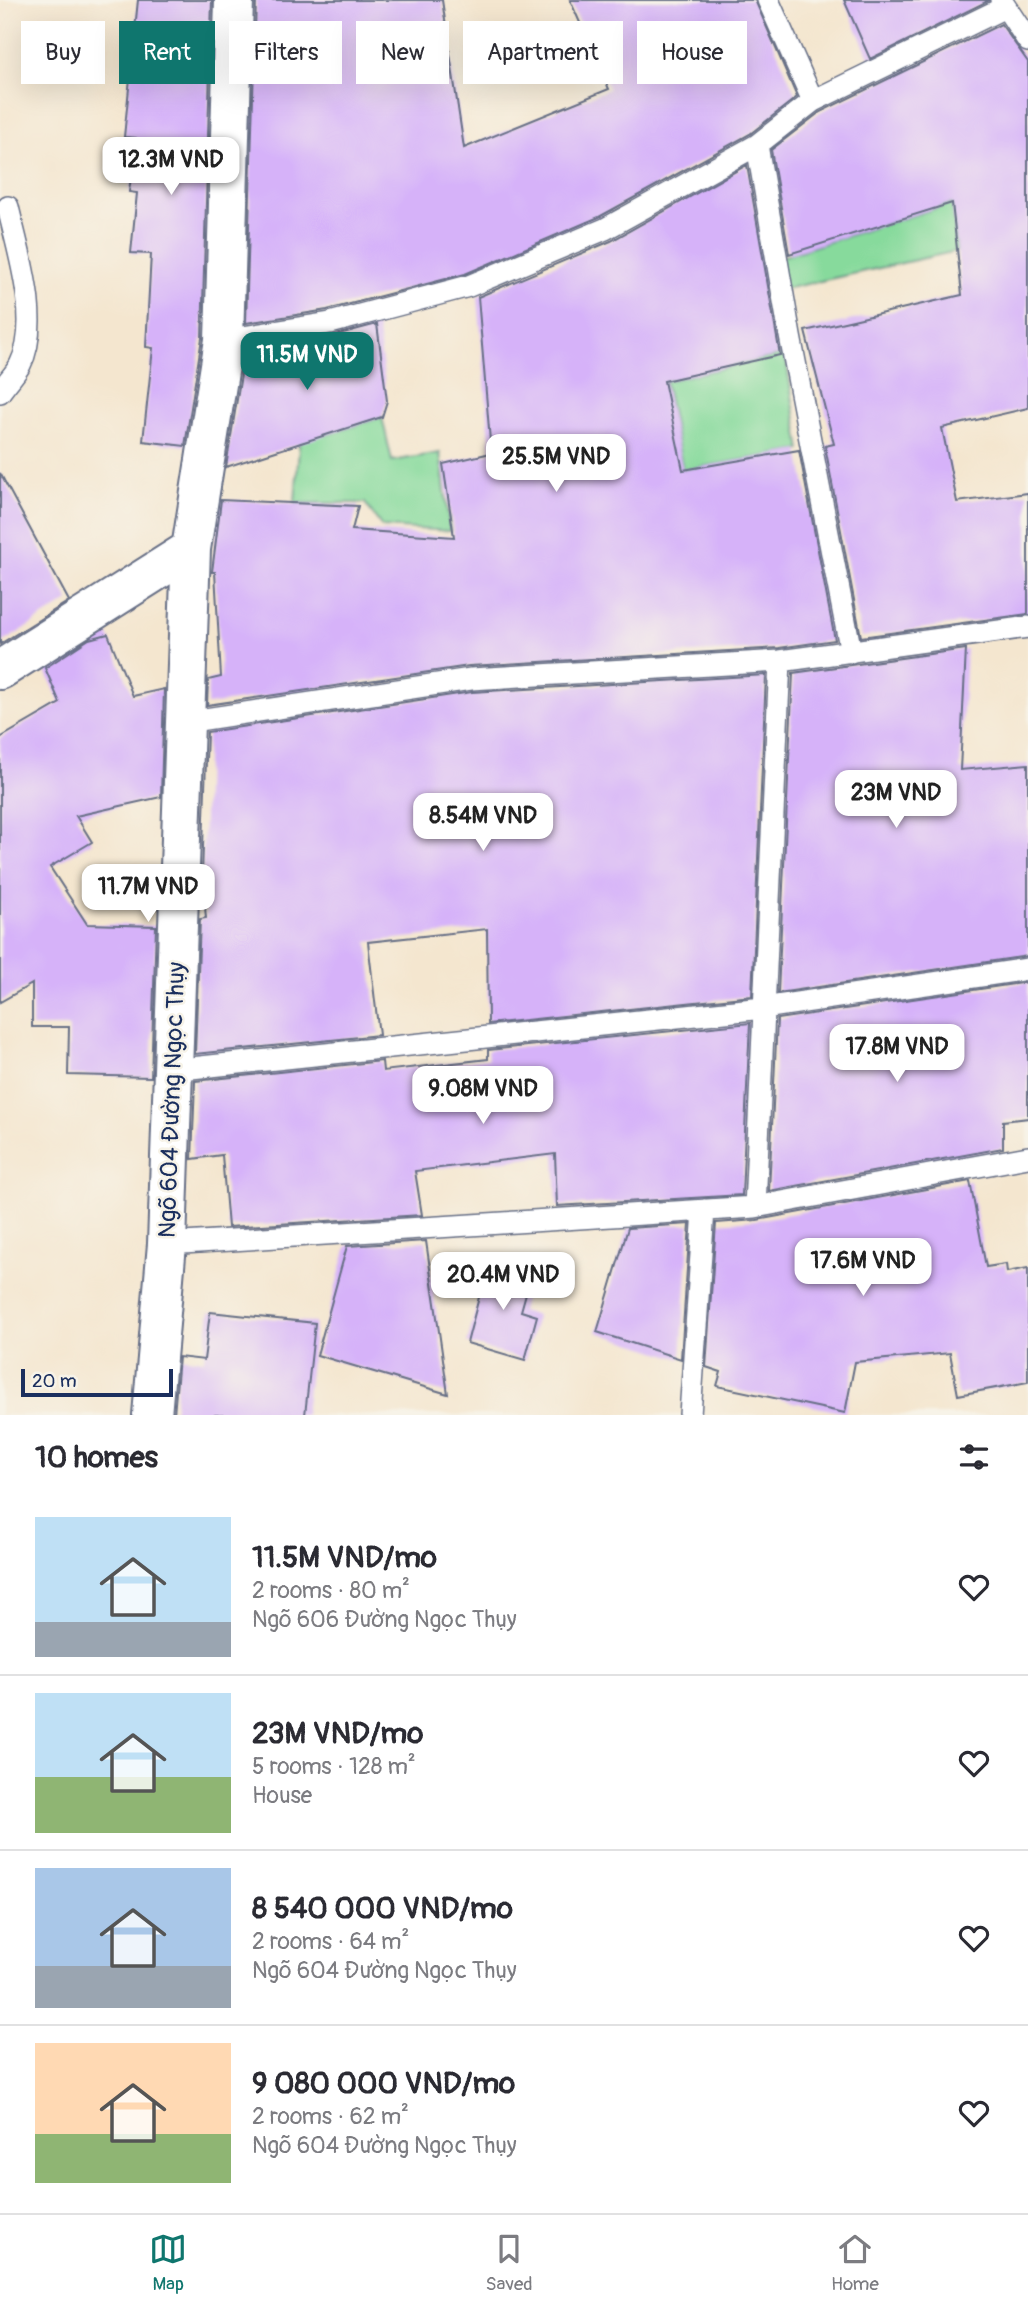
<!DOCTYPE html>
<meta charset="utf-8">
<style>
:root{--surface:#fff;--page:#f2f2f3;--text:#2b2b33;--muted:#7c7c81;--line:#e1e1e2;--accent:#0f766e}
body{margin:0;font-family:Pangolin,sans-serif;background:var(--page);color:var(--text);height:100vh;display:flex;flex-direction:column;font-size:26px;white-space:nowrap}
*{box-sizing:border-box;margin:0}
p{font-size:23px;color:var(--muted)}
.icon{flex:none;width:38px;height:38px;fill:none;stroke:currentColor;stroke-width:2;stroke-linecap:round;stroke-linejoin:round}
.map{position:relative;height:1415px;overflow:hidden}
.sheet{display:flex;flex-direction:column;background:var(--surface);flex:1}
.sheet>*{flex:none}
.banner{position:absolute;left:21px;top:21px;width:987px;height:63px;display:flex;gap:14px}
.scale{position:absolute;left:21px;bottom:18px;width:152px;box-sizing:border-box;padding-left:7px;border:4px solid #1b2f5e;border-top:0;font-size:19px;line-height:24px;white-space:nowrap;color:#1b2f5e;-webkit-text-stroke:5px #f7f3e8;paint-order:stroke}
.price{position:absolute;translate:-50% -60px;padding:0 16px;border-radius:14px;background:#fff;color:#222;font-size:23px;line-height:46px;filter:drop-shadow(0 2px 4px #0008)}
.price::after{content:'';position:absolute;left:50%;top:42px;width:21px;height:16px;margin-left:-10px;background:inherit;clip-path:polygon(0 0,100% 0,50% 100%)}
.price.current{background:var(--accent);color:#fff}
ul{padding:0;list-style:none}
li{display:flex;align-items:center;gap:21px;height:175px;padding:0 35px}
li+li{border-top:2px solid var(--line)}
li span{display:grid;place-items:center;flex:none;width:196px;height:140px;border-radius:0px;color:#555}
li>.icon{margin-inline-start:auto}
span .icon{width:84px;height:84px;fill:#fffc;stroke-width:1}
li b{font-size:30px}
h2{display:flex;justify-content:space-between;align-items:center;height:84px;padding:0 35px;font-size:30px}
.chip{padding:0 24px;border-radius:0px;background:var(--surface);box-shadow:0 7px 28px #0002;font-size:24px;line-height:63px}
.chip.current{background:var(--accent);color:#fff}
.menu{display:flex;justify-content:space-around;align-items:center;height:98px;border-top:2px solid var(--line);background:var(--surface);font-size:19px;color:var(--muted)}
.menu a{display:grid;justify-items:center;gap:4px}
.menu .current{color:var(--accent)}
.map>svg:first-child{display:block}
</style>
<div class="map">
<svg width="1028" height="1415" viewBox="0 0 1028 1415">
<rect width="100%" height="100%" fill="#f7f3e8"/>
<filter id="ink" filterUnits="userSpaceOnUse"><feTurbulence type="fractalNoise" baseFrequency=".0143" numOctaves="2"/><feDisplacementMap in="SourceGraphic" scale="14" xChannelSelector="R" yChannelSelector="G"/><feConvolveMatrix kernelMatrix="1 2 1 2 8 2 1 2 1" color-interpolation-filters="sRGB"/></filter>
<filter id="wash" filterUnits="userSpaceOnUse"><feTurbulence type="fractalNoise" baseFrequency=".00686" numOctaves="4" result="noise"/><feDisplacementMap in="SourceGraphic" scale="28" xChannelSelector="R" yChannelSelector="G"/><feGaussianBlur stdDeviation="1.57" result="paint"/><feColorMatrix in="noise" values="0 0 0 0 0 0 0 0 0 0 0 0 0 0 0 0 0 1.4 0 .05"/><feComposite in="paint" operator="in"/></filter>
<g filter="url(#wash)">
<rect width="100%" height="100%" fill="#f4e6cf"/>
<path fill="#87da9c" stroke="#51847d" stroke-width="2" d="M952 203 957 251 784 289 778 258Z
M785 354 801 450 683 470 665 381Z
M382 417 392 461 440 453 450 531 382 527 365 503H295L301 419 326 435Z"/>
<g id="blocks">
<path fill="#d6b2f9" d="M138 0H212L202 338 185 446 143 441 153 348 146 347 151 254 131 253 137 193 129 192 136 138 124 137Z
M256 0H442L464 148 609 89 570 0H755L797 97 750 134 599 217 465 274 327 310 246 323Z
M844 0H988V1L870 59Z
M1001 24 1028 62V408L942 428 957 502 1028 493V614L861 637 825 446 834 444 805 331 962 295 952 203 789 254 771 150 820 112Z
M747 165 780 355 664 381 683 470 799 450 835 640 779 648 469 666 207 705 208 680 221 677 215 572H212L221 500 358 506 352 530 454 537 443 464 491 453 478 297 611 241Z
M377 324 387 401 382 417 226 467 245 350 332 336Z
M0 473 69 601 0 644Z
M108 634 133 696 164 689 161 797 76 816 92 842 50 867 87 924 156 926 151 1077 68 1075 69 1027H32V984L0 1002V738L60 703 45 668 89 639Z
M966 649 960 770 1028 764V956L778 993 793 673Z
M766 675 752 996 488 1024 487 929 368 942 379 1035 195 1054 200 919 206 918 202 875 207 732 472 692Z
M1028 982V1118L1003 1121V1148L769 1191 777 1019Z
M750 1023 742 1195 557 1206 555 1154 415 1171 422 1215 228 1227 222 1155 192 1159 195 1081 382 1061 383 1071 488 1059V1050Z
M970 1181 986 1267 1006 1264 1007 1272 1028 1268V1382L958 1395 950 1353 855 1362 845 1413 717 1386 721 1372 706 1367 716 1223 757 1220Z
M690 1224 681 1359 597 1332 628 1228Z
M426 1241 448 1394 317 1355 347 1246Z
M489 1259 532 1272 521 1311 537 1316 525 1360 467 1343Z
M210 1312 315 1323 305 1415H174L179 1357 204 1360Z"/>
</g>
</g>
<g filter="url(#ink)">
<use href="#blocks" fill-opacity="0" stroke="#676f86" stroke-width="2"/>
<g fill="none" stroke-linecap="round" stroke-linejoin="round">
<g stroke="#676f86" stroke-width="24">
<path id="service" d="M768 0 813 101
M1001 0 1028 41
M757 145 790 336 851 652
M224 340 330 323 469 286 605 229 757 145 813 101 1005 7
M0 392C6 383 15 374 20 365 42 323 18 251 8 207
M185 722 471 679 780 661 1028 627
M172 1070 763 1008 1028 969
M755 1207 780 661
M167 1244 755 1207 1028 1157
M690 1415 704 1210"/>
</g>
<g stroke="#676f86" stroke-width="42">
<path id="minor" d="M191 549 224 340 234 0
M0 670 191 549 167 1244 152 1415"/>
</g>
<use href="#service" stroke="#fff" stroke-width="21"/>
<use href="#minor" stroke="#fff" stroke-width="38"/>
</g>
</g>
<g text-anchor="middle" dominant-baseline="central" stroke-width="5" stroke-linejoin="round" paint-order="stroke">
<g font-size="24" fill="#1b2f5e" stroke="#f7f3e8">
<text transform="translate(172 1100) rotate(-88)">Ngõ 604 Đường Ngọc Thụy</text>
</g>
</g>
</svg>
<div class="scale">20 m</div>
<b class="price" style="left:171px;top:197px">12.3M VND</b>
<b class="price current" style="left:307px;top:392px">11.5M VND</b>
<b class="price" style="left:556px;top:494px">25.5M VND</b>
<b class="price" style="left:896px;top:830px">23M VND</b>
<b class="price" style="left:483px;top:853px">8.54M VND</b>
<b class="price" style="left:148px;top:924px">11.7M VND</b>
<b class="price" style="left:897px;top:1084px">17.8M VND</b>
<b class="price" style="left:483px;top:1126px">9.08M VND</b>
<b class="price" style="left:863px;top:1298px">17.6M VND</b>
<b class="price" style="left:503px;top:1312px">20.4M VND</b>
<div class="banner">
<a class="chip">Buy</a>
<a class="chip current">Rent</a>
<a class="chip">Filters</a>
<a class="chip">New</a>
<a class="chip">Apartment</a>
<a class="chip">House</a>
</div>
</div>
<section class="sheet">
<h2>10 homes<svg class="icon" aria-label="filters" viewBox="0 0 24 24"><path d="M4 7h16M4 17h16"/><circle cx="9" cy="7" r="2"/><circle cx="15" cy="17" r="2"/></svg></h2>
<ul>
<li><span style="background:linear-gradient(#bfe0f5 75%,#9aa5b1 0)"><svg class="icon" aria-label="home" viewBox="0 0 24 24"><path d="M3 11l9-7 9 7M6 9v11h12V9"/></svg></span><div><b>11.5M VND/mo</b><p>2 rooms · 80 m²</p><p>Ngõ 606 Đường Ngọc Thụy</p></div><svg class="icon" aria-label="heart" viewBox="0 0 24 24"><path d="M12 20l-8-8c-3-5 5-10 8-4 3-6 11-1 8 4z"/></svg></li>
<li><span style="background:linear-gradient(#bfe0f5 60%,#8fb573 0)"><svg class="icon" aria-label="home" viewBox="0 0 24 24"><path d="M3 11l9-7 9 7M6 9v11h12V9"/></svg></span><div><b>23M VND/mo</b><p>5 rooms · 128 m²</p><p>House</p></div><svg class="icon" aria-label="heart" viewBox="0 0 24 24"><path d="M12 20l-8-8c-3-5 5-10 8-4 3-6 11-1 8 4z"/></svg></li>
<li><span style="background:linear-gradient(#a9c7e8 70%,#9aa5b1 0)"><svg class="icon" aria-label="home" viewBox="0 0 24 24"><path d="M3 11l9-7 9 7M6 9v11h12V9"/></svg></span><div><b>8 540 000 VND/mo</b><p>2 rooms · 64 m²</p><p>Ngõ 604 Đường Ngọc Thụy</p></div><svg class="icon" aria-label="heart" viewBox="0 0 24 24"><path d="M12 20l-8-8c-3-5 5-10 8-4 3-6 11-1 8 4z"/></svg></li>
<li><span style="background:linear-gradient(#ffd9b3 65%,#8fb573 0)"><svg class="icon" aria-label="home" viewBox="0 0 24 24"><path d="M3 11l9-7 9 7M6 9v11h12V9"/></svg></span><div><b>9 080 000 VND/mo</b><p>2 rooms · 62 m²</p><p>Ngõ 604 Đường Ngọc Thụy</p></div><svg class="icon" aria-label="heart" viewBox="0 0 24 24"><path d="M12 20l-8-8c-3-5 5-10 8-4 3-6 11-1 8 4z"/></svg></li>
</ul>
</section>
<nav class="menu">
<a class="current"><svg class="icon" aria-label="map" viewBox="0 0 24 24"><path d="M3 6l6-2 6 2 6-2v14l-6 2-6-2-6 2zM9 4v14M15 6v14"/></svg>Map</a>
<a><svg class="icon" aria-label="saved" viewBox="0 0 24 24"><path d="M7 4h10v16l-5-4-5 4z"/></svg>Saved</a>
<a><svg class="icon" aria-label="home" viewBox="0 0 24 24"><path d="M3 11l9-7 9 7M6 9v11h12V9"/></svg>Home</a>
</nav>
